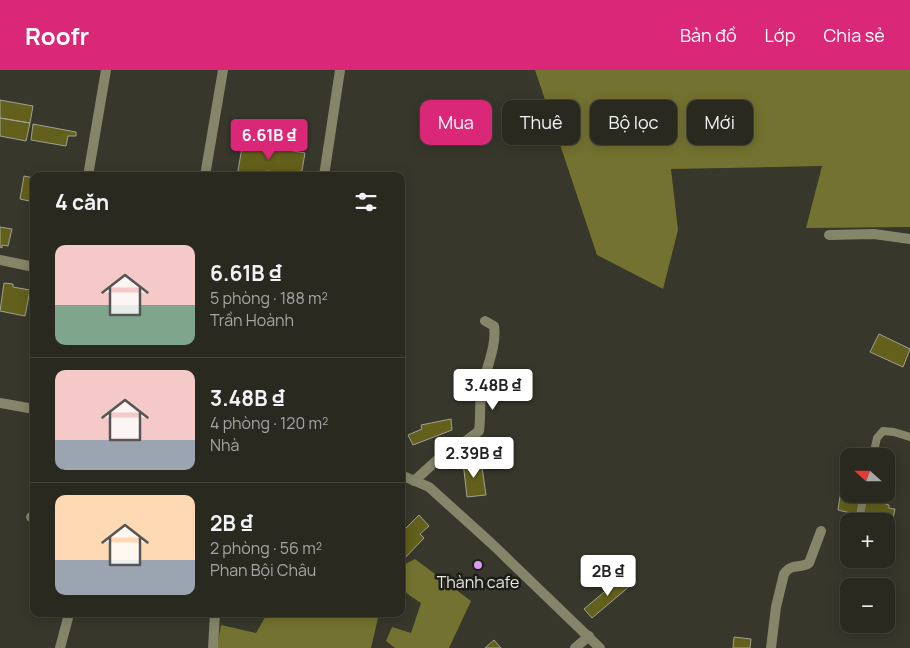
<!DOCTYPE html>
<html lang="vi">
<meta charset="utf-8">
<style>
:root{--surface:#292920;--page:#35352d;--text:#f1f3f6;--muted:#a5a6a5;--line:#45453e;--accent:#db2777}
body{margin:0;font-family:Manrope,sans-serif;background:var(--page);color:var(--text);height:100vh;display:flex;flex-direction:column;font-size:19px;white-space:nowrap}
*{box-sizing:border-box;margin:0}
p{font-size:16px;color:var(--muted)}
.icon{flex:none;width:28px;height:28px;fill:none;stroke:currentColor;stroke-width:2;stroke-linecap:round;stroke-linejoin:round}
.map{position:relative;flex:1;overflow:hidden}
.drawer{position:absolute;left:30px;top:102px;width:375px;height:445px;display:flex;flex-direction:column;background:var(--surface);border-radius:10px;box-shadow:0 2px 12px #0003,0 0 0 1px var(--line)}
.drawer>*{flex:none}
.hud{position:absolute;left:420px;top:30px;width:415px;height:45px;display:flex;gap:10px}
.needle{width:32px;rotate:291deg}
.buttons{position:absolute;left:840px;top:378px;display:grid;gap:10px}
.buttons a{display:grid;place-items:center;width:55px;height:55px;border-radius:10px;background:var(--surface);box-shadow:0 2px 12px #0003,0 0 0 1px var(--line);font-size:25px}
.price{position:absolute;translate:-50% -42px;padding:0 11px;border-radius:5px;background:#fff;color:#222;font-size:16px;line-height:32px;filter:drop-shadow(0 1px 2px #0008)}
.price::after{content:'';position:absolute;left:50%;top:30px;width:15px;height:11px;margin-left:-8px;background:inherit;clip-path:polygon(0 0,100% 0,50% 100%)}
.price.on{background:var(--accent);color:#fff}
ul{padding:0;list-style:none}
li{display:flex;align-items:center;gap:15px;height:125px;padding:0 25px}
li+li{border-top:1px solid var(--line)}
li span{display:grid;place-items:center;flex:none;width:140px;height:100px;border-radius:10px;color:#555}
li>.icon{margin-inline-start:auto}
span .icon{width:60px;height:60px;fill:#fffc;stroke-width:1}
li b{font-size:21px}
h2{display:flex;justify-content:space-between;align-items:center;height:60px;padding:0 25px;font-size:21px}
.chip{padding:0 18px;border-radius:10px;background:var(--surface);box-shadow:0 2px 12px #0003,0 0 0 1px var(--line);font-size:18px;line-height:45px}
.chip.on{background:var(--accent);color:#fff}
header{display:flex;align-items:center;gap:30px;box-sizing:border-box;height:70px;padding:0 25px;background:var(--accent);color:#fff}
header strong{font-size:24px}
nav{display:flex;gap:28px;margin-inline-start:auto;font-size:18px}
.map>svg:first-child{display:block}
</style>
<header>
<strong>Roofr</strong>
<nav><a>Bản đồ</a><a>Lớp</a><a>Chia sẻ</a></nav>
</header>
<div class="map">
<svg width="910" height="578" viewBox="0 0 910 578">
<rect width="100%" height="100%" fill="#37372b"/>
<path fill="#747230" d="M535 0H910V157L806 158 822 96 671 99 678 160 663 219 597 185Z
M415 489 471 531 449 578H395L386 571 392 557 411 563 421 533C400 519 401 521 401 496Z
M267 544H379L371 578H217L221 555 256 563Z"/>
<path fill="#63601c" stroke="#a1a194" d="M0 30 33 36 30 53 0 48Z
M0 48 30 53 26 71 0 66Z
M33 54 76 62V66H68L66 76 31 70Z
M243 72 305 83 301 106 267 101 266 106H237Z
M24 106 34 108V132L20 129Z
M0 157 12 159 8 176 2 175V178L0 177Z
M4 213 13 214V217L30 220 25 246 0 241Z
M879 264 910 279 903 297 870 282Z
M451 349 452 360 413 375 408 365 422 359 421 355Z
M481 390 486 425 467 427 463 392Z
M841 419 849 421V424H856L889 435V438L895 439 892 453 838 440Z
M848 443 880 451H849V457L844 456Z
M419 445 429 456 420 464 424 468 401 492V463Z
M886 453 893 454 889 468 886 467Z
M623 506 631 515 592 548 584 539Z
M734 567 751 569 750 578H733Z
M494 570 501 578H485Z"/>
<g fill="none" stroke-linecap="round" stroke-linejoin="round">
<path stroke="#85856a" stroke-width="8" d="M873 386 877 368 883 361 894 362 910 367
M859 450 864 424"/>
<path stroke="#85856a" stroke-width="10" d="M88 106 106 0
M205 106 223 0
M324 106 340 0
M829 165 874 164 910 169
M0 190 34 197
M414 411 446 382 463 373 479 361C481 347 479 332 482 318 486 298 497 276 494 256L485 251
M31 447H34
M60 578 69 544
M213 578 215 544
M575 578 589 566
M771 578 776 537 784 504C791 493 800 499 809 493L821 461"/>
<path stroke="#85856a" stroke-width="10" d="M0 333 34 339
M401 405 429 417 491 473 600 578"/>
</g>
<circle fill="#dc99f4" stroke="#1e1e19" stroke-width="2" cx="478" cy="495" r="5"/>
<g text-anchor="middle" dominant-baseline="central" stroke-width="5" stroke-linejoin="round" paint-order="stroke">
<g font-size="16" fill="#e7e7e0" stroke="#1e1e19">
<text x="478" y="512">Thành cafe</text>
</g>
</g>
</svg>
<div class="buttons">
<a><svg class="needle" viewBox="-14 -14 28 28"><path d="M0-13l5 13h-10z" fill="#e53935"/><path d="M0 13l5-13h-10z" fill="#a5a6a5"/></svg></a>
<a>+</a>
<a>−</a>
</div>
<b class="price on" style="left:269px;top:91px">6.61B ₫</b>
<b class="price" style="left:493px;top:341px">3.48B ₫</b>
<b class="price" style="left:474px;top:409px">2.39B ₫</b>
<b class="price" style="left:608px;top:527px">2B ₫</b>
<div class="hud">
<a class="chip on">Mua</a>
<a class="chip">Thuê</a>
<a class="chip">Bộ lọc</a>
<a class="chip">Mới</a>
</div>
<section class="drawer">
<h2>4 căn<svg class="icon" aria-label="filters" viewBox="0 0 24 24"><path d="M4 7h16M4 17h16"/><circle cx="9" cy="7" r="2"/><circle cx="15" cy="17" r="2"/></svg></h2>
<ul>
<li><span style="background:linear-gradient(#f6c9c9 60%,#7fa58c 0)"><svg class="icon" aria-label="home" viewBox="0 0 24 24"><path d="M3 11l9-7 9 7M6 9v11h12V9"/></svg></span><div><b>6.61B ₫</b><p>5 phòng · 188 m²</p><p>Trần Hoành</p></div></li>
<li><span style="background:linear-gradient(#f6c9c9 70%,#9aa5b1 0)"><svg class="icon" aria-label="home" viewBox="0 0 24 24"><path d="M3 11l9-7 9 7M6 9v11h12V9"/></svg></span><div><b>3.48B ₫</b><p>4 phòng · 120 m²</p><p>Nhà</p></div></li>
<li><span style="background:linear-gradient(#ffd9b3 65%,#9aa5b1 0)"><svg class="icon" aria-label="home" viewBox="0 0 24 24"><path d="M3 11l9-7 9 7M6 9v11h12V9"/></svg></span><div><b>2B ₫</b><p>2 phòng · 56 m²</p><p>Phan Bội Châu</p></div></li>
</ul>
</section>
</div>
